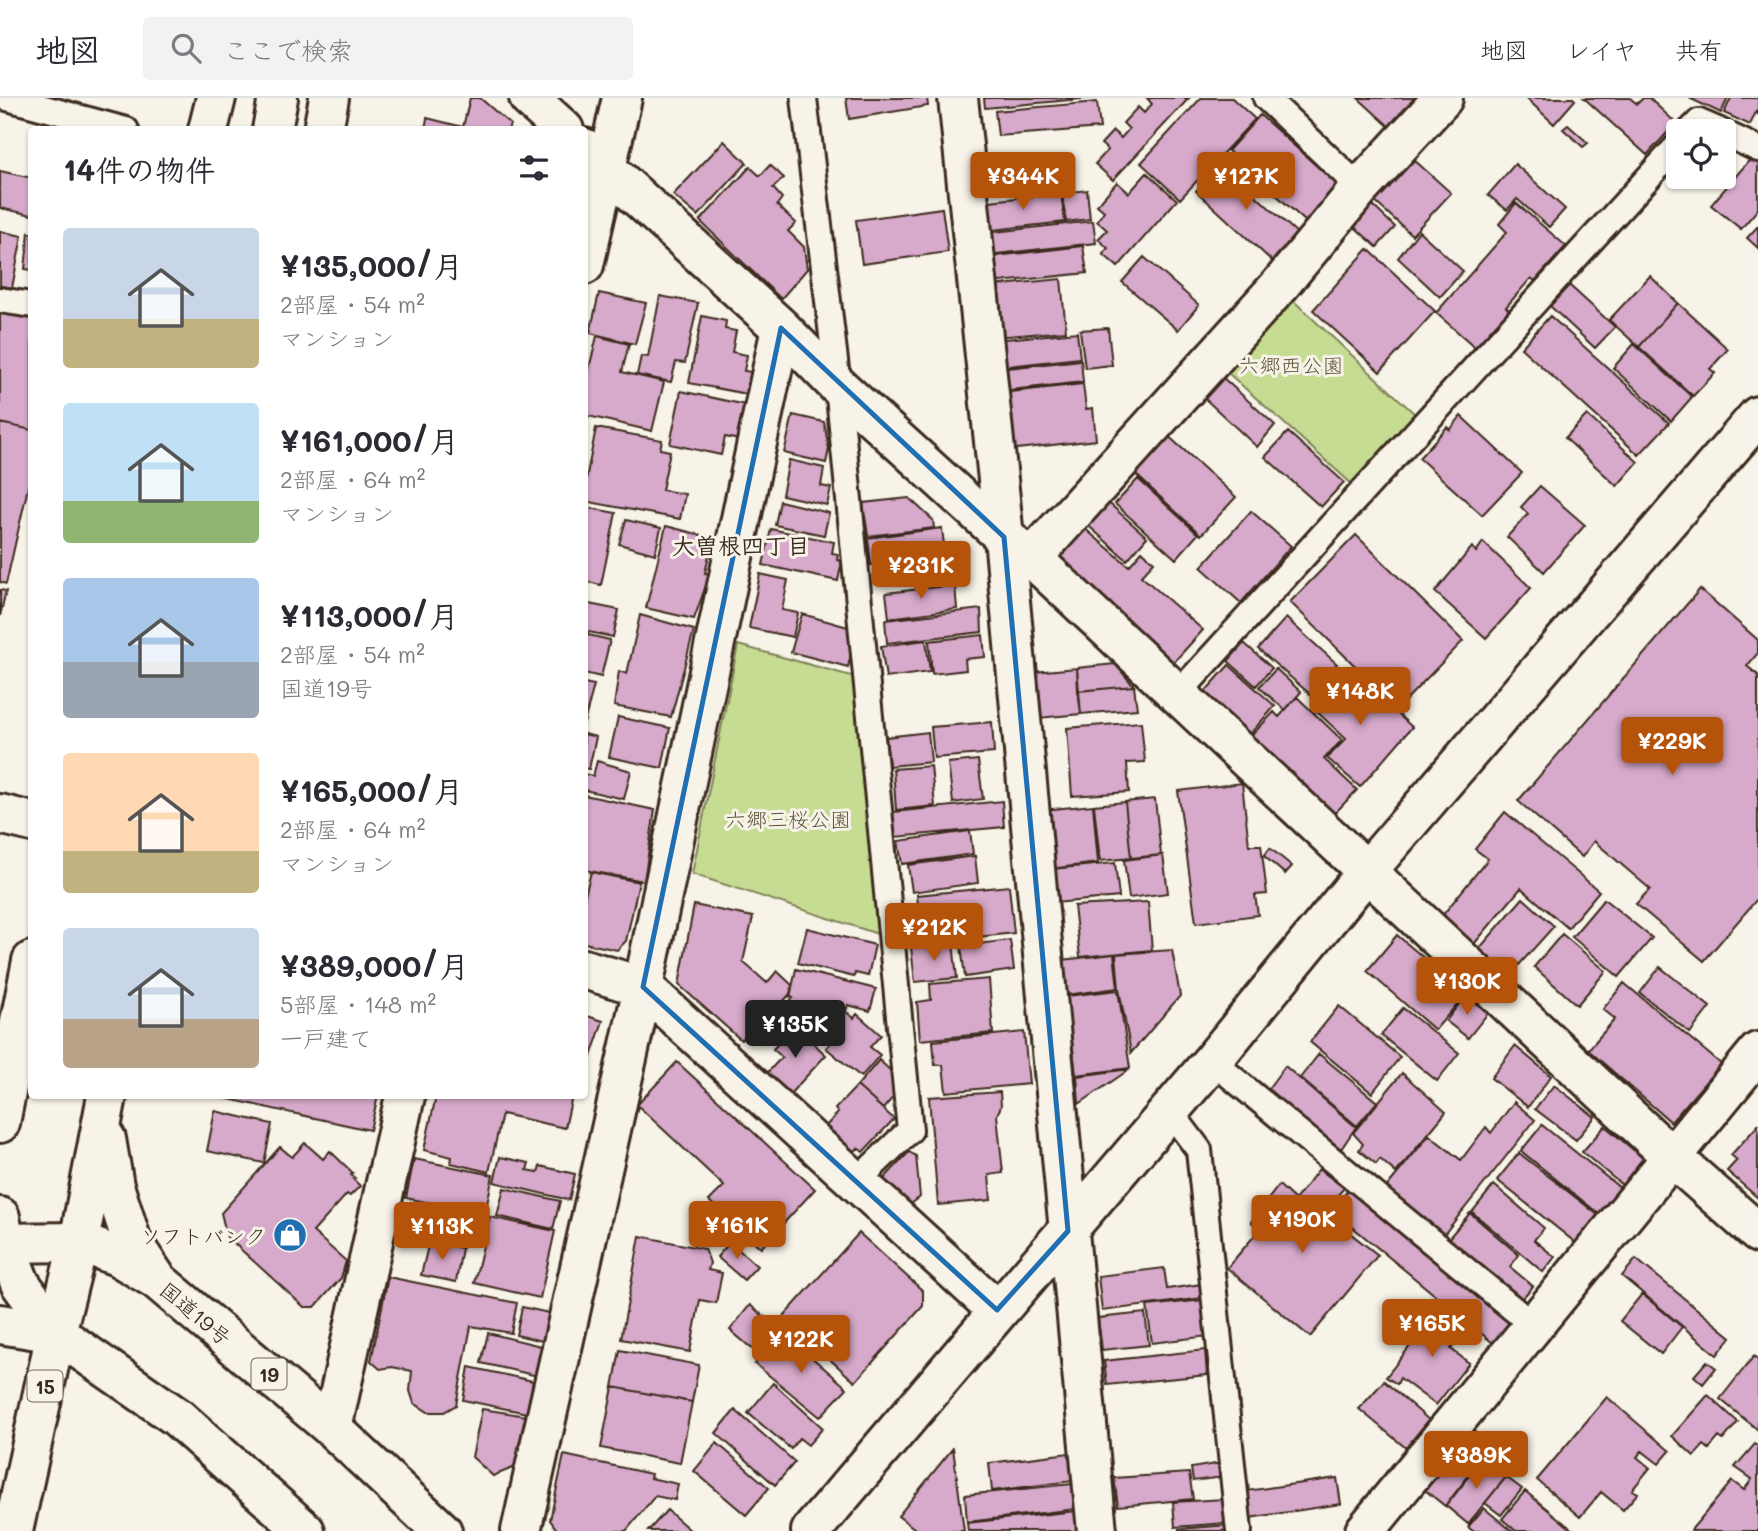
<!DOCTYPE html>
<html lang="ja">
<meta charset="utf-8">
<style>
:root{--surface:#fff;--page:#f2f2f3;--text:#2b2b33;--muted:#7c7c81;--line:#e1e1e2;--accent:#b45309}
body{margin:0;font-family:Mali,"Klee One",sans-serif;background:var(--page);color:var(--text);height:100vh;display:flex;flex-direction:column;font-size:26px;white-space:nowrap}
*{box-sizing:border-box;margin:0}
p{font-size:23px;color:var(--muted)}
.icon{flex:none;width:38px;height:38px;fill:none;stroke:currentColor;stroke-width:2;stroke-linecap:round;stroke-linejoin:round}
.map{position:relative;flex:1;overflow:hidden}
.drawer{position:absolute;left:28px;top:28px;width:560px;height:973px;display:flex;flex-direction:column;background:var(--surface);border-radius:7px;box-shadow:0 2px 5px #0004}
.drawer>*{flex:none}
.controls{position:absolute;left:1666px;top:21px;display:grid;gap:14px}
.controls a{display:grid;place-items:center;width:70px;height:70px;border-radius:7px;background:var(--surface);box-shadow:0 2px 5px #0004;font-size:35px}
.price{position:absolute;translate:-50% -60px;padding:0 16px;border-radius:7px;background:var(--accent);color:#fff;font-size:23px;line-height:46px;filter:drop-shadow(0 2px 4px #0008)}
.price::after{content:'';position:absolute;left:50%;top:42px;width:21px;height:16px;margin-left:-10px;background:inherit;clip-path:polygon(0 0,100% 0,50% 100%)}
.price.selected{background:#222;color:#fff}
ul{padding:0;list-style:none}
li{display:flex;align-items:center;gap:21px;height:175px;padding:0 35px}
li span{display:grid;place-items:center;flex:none;width:196px;height:140px;border-radius:7px;color:#555}
li>.icon{margin-inline-start:auto}
span .icon{width:84px;height:84px;fill:#fffc;stroke-width:1}
li b{font-size:30px}
h2{display:flex;justify-content:space-between;align-items:center;height:84px;padding:0 35px;font-size:30px}
header{display:flex;align-items:center;gap:42px;box-sizing:border-box;height:98px;padding:0 35px;background:var(--surface);border-bottom:2px solid var(--line)}
header strong{font-size:33px}
nav{display:flex;gap:38px;margin-inline-start:auto;font-size:24px}
.search{width:490px;height:63px;background:var(--page);display:flex;align-items:center;gap:18px;box-sizing:border-box;padding:0 24px;border-radius:7px;color:var(--muted);font-size:26px}
.map>svg:first-child{display:block}
</style>
<header>
<strong>地図</strong>
<div class="search"><svg class="icon" aria-label="search" viewBox="0 0 24 24"><circle cx="10" cy="10" r="6"/><path d="M15 15l6 6"/></svg>ここで検索</div>
<nav><a>地図</a><a>レイヤ</a><a>共有</a></nav>
</header>
<div class="map">
<svg width="1758" height="1433" viewBox="0 0 1758 1433">
<rect width="100%" height="100%" fill="#f7f3e8"/>
<filter id="ink" filterUnits="userSpaceOnUse"><feTurbulence type="fractalNoise" baseFrequency=".0143" numOctaves="2"/><feDisplacementMap in="SourceGraphic" scale="14" xChannelSelector="R" yChannelSelector="G"/><feConvolveMatrix kernelMatrix="1 2 1 2 8 2 1 2 1" color-interpolation-filters="sRGB"/></filter>
<g filter="url(#ink)">
<path fill="#c6dc92" stroke="#808358" stroke-width="2" d="M1284 194 1416 317 1353 387 1218 266Z
M738 547 855 579 881 837 692 776Z"/>
<path fill="#d7a9ca" stroke="#3b2a1e" stroke-width="2" d="M470 0H480L510 26 508 32H425L427 20 463 29Z
M846 0H927L928 8 849 21Z
M984 0H1092L985 10Z
M1189 0 1113 82 1095 66 1108 52 1101 46 1113 33 1121 40 1129 31 1123 25 1138 9 1144 15 1152 6 1147 0Z
M1201 0H1232L1255 21 1180 101 1141 65Z
M1358 0H1421L1392 31Z
M1526 0H1573L1575 2 1554 26Z
M1584 0H1630L1637 6 1643 0H1649L1676 25 1647 57Z
M1689 0H1728L1721 15Z
M1731 0H1758V16L1756 14 1750 27 1724 15Z
M1097 4 1100 30 998 38 995 13Z
M1260 17 1339 88 1306 124 1228 53Z
M1568 27 1588 45 1583 49 1563 31Z
M724 43 747 65 698 118 673 97Z
M1753 58 1758 60V111L1741 131 1711 107Z
M1412 60 1451 95 1412 137 1374 103Z
M1220 65 1297 135 1272 163 1196 93Z
M1515 66 1565 111 1549 129 1517 101 1507 112 1488 97Z
M1678 66 1679 79 1678 80 1671 73Z
M770 67 784 80 773 90 782 100 777 107 796 125 788 133 804 149 807 171 781 201 700 123 750 69 760 78Z
M0 73 32 80V117L0 110Z
M1147 75 1177 102 1118 169 1103 156 1108 150 1098 141 1107 132 1097 123 1104 113 1097 107 1117 84 1129 95Z
M1087 92 1090 121 1066 124 1062 95Z
M1061 95 1065 124 984 133 980 104Z
M1369 104 1395 129 1377 149 1350 125Z
M1516 105 1566 148 1535 183 1531 180 1506 209 1509 212 1476 250 1436 215 1507 134 1499 126Z
M942 110 948 154 862 166 856 122Z
M1093 123 1096 145 987 157 985 135Z
M1758 128V150L1747 140Z
M0 133 22 138 12 190 0 188Z
M1419 133 1463 173 1440 199 1398 160Z
M29 134 32 136V172L25 171Z
M1083 148 1087 175 990 185 988 159Z
M1368 151 1435 213 1380 274 1313 212Z
M1144 159 1199 207 1178 232 1122 184Z
M1650 178 1678 205 1639 249 1609 222Z
M1061 181 1066 233 995 239 991 188Z
M1569 187 1615 229 1595 250 1550 208Z
M599 195 646 205 635 246 590 235Z
M660 198 698 205 685 265 676 264 671 284 637 277 641 258 648 259Z
M1678 205 1728 251 1710 271 1715 275 1693 298 1639 249Z
M0 213 32 219V332L0 325Z
M702 218 726 223 725 231 736 233 732 254 747 257 744 273 752 274 747 296 689 285Z
M1550 218 1669 325 1639 357 1521 250Z
M1108 230 1112 267 1085 270 1080 232Z
M1077 234 1080 260 999 269 996 242Z
M597 238 629 246 622 274 664 284 652 333 584 317V291Z
M1634 246 1692 299 1671 323 1613 270Z
M1081 262 1083 284 1001 293 999 271Z
M1221 278 1275 327 1257 349 1203 299Z
M1083 286 1086 311 1093 310 1096 342 1008 352 1001 295Z
M681 293 746 307 739 342 725 339 721 357 670 346Z
M793 317 824 324 829 351 826 365 784 355Z
M1587 317 1638 364 1617 388 1565 340Z
M1461 318 1522 375 1482 417 1419 360 1447 329 1450 332Z
M0 325 32 332V372L6 486 0 484Z
M596 330 662 342 660 351 670 353 662 392 685 396 680 421 584 403V392Z
M1288 334 1344 384 1321 409 1265 359Z
M1165 335 1236 399 1201 437 1131 372Z
M789 362 824 370 821 388 831 390 827 407 782 397Z
M1138 381 1198 436 1176 461 1115 406Z
M1540 388 1585 427 1544 474 1507 439 1528 416 1521 409Z
M909 400 933 422 934 430 868 438 863 405Z
M1103 400 1147 439 1127 462 1083 423Z
M780 403 829 415 824 437 775 427Z
M584 409 616 415 601 487 588 484 584 497Z
M1251 413 1291 448 1241 505 1201 469Z
M626 422 661 430 655 456 619 446Z
M666 428 713 440 705 475 710 476 694 521 646 510Z
M1083 429 1129 468 1142 453 1154 464 1141 478 1203 532 1173 565 1055 461Z
M942 430 945 456 871 467 868 440Z
M771 431 834 444 832 455 838 456 837 462 842 463 838 483 763 467Z
M1356 437 1463 543 1398 610 1290 504Z
M1483 444 1531 490 1486 540 1435 494 1472 449 1476 454Z
M760 476 788 482 782 512 798 515 793 539 749 530Z
M955 487 957 511 889 520 886 495Z
M1700 491 1758 542V555L1747 568 1758 577V800L1704 863 1636 806 1650 791 1594 743 1582 759 1518 703Z
M0 492 6 493 0 518Z
M584 505 619 512 613 539 584 533Z
M981 511 982 534 887 545 885 522Z
M802 516 848 529 851 556 848 569 791 554Z
M640 517 694 532 671 619 614 608 619 573 627 576Z
M1286 520 1337 566 1311 597 1258 551Z
M584 536 610 542 601 579 584 575Z
M983 537 985 559 965 561 966 572 932 576 929 543Z
M926 542 930 574 886 580 881 548Z
M1244 545 1272 570 1256 588 1228 563Z
M1115 566 1134 588 1078 593 1077 570Z
M1229 567 1275 608 1250 636 1204 595Z
M1077 570 1081 616 1038 620 1034 574Z
M1348 570 1412 629 1360 689 1327 660 1346 641 1313 610Z
M1276 571 1301 594 1285 612 1259 589Z
M584 585 594 587 584 625Z
M1134 588 1137 611 1081 616 1078 593Z
M1297 599 1342 642 1324 661 1357 692 1332 718 1249 640 1274 614 1279 619Z
M618 619 670 630 662 670 609 659Z
M992 624 994 655 934 660 931 629Z
M1141 624 1145 664 1127 665 1129 694 1072 698 1067 630Z
M928 634 931 664 889 668 886 639Z
M584 636 596 639 589 671 584 670Z
M978 662 983 701 953 705 948 665Z
M597 663 631 673 624 701 584 692V676L593 678Z
M931 668 935 708 896 712 893 671Z
M1242 685 1249 747H1261L1267 796 1255 797 1258 817 1196 825 1178 693Z
M584 697 655 712 644 783 584 772Z
M1155 701 1161 757 1131 760 1125 704Z
M1002 703 1004 729 895 739 893 714Z
M1125 704 1131 760 1100 763 1094 707Z
M1093 707 1098 765 1049 771 1043 712Z
M1505 714 1599 793 1568 830 1521 790 1474 846 1441 819 1488 761 1475 751Z
M970 733 973 756 902 766 898 743Z
M1270 750 1292 768 1285 776 1264 758Z
M1163 757 1168 795 1129 800 1124 762Z
M975 758 978 785 912 794 908 767Z
M1115 765 1119 799 1055 805 1052 771Z
M591 774 639 784 626 843 617 852 584 845V801Z
M1009 788 1014 835 922 845 917 797Z
M1523 800 1554 828 1509 878 1479 851Z
M1604 801 1652 840 1619 879 1572 839Z
M1148 804 1152 852 1080 859 1074 808Z
M694 807 753 819 743 864 767 885 777 873 792 887 790 896 773 915 769 911 741 942 679 887Z
M807 830 875 847 868 878 855 875 854 879 798 865Z
M1562 836 1606 873 1577 907 1534 869Z
M1397 837 1466 896 1435 932 1367 873Z
M1010 842 1014 872 965 879 961 848Z
M953 845 957 880 915 884 911 849Z
M1172 852 1180 898 1131 955 1119 891 1116 856Z
M1114 856 1118 890 1066 897 1062 862Z
M1660 869 1710 909 1690 935 1640 895Z
M796 871 876 891 870 913 848 907 846 913 837 910 813 941 780 915 793 900 790 899Z
M989 881 993 935 920 942 917 904 931 902 930 886Z
M1624 885 1721 966 1671 1024 1588 952 1615 921 1603 911Z
M1118 892 1130 970 1076 977 1067 898Z
M1466 897 1488 915 1468 940 1446 923Z
M1339 908 1400 959 1372 995 1310 944Z
M1403 910 1459 955 1437 983 1381 937Z
M845 913 854 920 857 916 881 937 870 949 880 957 861 979 826 950 836 939 828 931Z
M584 917 603 923 589 964 584 963Z
M795 928 826 957 789 997 766 976 782 959 773 951Z
M1024 934 1029 986 946 994 943 967H935L933 943Z
M1515 948 1551 978 1528 1009 1491 980Z
M1319 956 1377 1004 1357 1028 1300 980Z
M879 962 893 975 895 997 883 1011 857 988Z
M677 964 815 1091 761 1150 709 1103 724 1088 637 1007Z
M1285 968 1356 1029 1341 1051 1267 992Z
M1130 971 1079 1006 1077 978Z
M1402 975 1446 1014 1396 1075 1380 1061 1376 1066 1359 1052 1363 1046 1353 1035Z
M1554 987 1595 1019 1576 1042 1535 1011Z
M857 988 894 1021 863 1054 858 1050 853 1055 825 1029 838 1015 835 1011Z
M1000 994 1001 1008 997 1017 1003 1075 989 1077 991 1102 938 1107 929 999Z
M219 998H378L370 1032 219 999Z
M436 998H572L565 1030 502 1016 489 1074 451 1065 452 1059 424 1052Z
M1514 1004 1535 1022 1441 1140 1385 1091 1429 1037 1461 1062 1486 1029 1491 1035Z
M215 1013 272 1026 264 1065 207 1053Z
M1542 1027 1620 1090 1599 1116 1521 1053Z
M1758 1027V1100L1727 1073 1737 1062 1731 1057Z
M1605 1028 1643 1060 1622 1087 1582 1054Z
M305 1045 323 1061 330 1053 353 1075 351 1077 355 1080 353 1081 360 1088 350 1098 347 1096 313 1134 346 1163 341 1180 315 1209H304L227 1139 221 1115 280 1049 292 1059Z
M909 1054 916 1058 920 1099 907 1109 879 1086Z
M1519 1055 1598 1117 1576 1145 1497 1082Z
M500 1059 529 1065 527 1072 538 1074 540 1068 575 1076 569 1102 494 1084Z
M414 1061 493 1077 485 1116 406 1100Z
M1319 1071 1344 1090 1323 1114 1378 1157 1310 1239 1227 1170 1261 1130 1251 1124 1279 1087 1295 1102Z
M1494 1087 1544 1130 1534 1142 1555 1159 1543 1174 1472 1114Z
M504 1090 560 1103 553 1131 497 1118Z
M1349 1091 1510 1224 1493 1245 1332 1112Z
M1470 1115 1519 1157 1510 1169 1533 1188 1520 1203 1448 1141Z
M490 1119 555 1133 540 1200 474 1185Z
M859 1135 923 1193V1208L855 1284 783 1219Z
M640 1138 705 1151 710 1165 708 1172 722 1175 716 1205 700 1202 690 1254 621 1241Z
M429 1144 462 1150 456 1184 421 1177Z
M730 1144 757 1168 744 1182 717 1159Z
M1636 1161 1731 1239 1717 1257 1622 1178Z
M1164 1170 1167 1191 1202 1186 1203 1200 1102 1213 1098 1178Z
M388 1179 517 1205 511 1235 471 1228 456 1307 444 1314H428L414 1305 410 1293 412 1273 392 1269 380 1271 371 1263Z
M1642 1196 1682 1229 1661 1256 1620 1223Z
M1204 1202 1209 1238 1152 1245 1147 1208Z
M750 1207 777 1229 756 1254 730 1232Z
M522 1209 553 1216 547 1244 516 1237Z
M1439 1211 1466 1232 1451 1251 1469 1265 1436 1307 1400 1280 1397 1286 1386 1279Z
M1145 1215 1149 1247 1102 1252 1098 1220Z
M488 1235 545 1249 538 1278 481 1265Z
M784 1235 847 1290 820 1319 755 1266Z
M620 1252 699 1267 692 1304 613 1289Z
M1205 1252 1207 1277 1107 1287 1104 1263Z
M1754 1258 1758 1262V1332L1720 1301Z
M1707 1263 1716 1270 1703 1286 1694 1278Z
M469 1269 533 1283 527 1315 463 1302Z
M1384 1283 1429 1322 1406 1350 1359 1311Z
M773 1285 823 1330 808 1347 799 1340 791 1351 748 1315Z
M613 1289 692 1304 680 1365 601 1350Z
M1708 1297 1738 1324 1723 1342 1719 1339 1709 1351 1704 1347 1694 1358 1672 1338Z
M1607 1299 1670 1353 1659 1366 1642 1353 1637 1359 1650 1370 1632 1392 1638 1395 1623 1412 1601 1394 1580 1419 1537 1382Z
M482 1311 527 1318 518 1368 493 1378 472 1359Z
M735 1312 795 1364 775 1387 716 1335Z
M1463 1343 1483 1359 1445 1408 1425 1392Z
M717 1345 769 1390 746 1417 694 1373Z
M1755 1346 1758 1348V1433H1692L1691 1432 1732 1383 1744 1392 1752 1381 1735 1369Z
M953 1350 964 1433H918L898 1418Z
M1069 1355 1073 1383 992 1393 989 1365Z
M564 1357 651 1376 650 1380 678 1386 675 1402 655 1398 626 1433H558L550 1422Z
M1483 1361 1506 1379 1468 1426 1446 1408Z
M1222 1365 1224 1379 1193 1383 1191 1370Z
M1189 1375 1193 1401 1118 1408 1114 1380Z
M1506 1379 1522 1391 1501 1417 1485 1405Z
M1337 1380 1341 1406 1249 1420 1246 1393Z
M1072 1386 1076 1411 967 1424 965 1397Z
M1525 1393 1574 1433H1516L1502 1421Z
M1225 1401 1226 1425 1175 1429 1173 1404Z
M1484 1410 1512 1433H1473L1468 1429Z
M667 1412 691 1433H648Z
M1076 1413 1078 1433H968L967 1425Z
M1229 1427V1433H1179V1431Z"/>
<g fill="none" stroke-linecap="round" stroke-linejoin="round">
<g stroke="#3b2a1e" stroke-width="30">
<path id="lane" d="M7 0 126 32
M804 0 838 288 910 1032 855 1085
M1266 0 1360 90
M1690 33 1699 24 1720 33
M1724 35 1758 51
M0 202 32 207
M1177 597 1678 47
M1212 963 1534 1228
M1169 1012 1199 1052 1239 1433"/>
</g>
<g stroke="#3b2a1e" stroke-width="44">
<path id="street" d="M529 0 564 32
M958 0 1004 439 1097 1433
M584 50 781 230 838 288 1004 439 1032 460 1672 1059 1758 1135
M584 167 622 0
M1032 460 1280 187 1360 90 1443 0
M0 716 32 724
M584 871 643 889 997 1212
M332 1330 405 998
M521 1433 643 889 781 230
M1365 1433 1758 954"/>
</g>
<g stroke="#3b2a1e" stroke-width="44">
<path id="secondary" d="M0 1145 79 1144
M0 1226 56 1235
M811 1433 1212 963 1367 773 1758 318"/>
</g>
<g stroke="#3b2a1e" stroke-width="44">
<path id="primary" d="M13 1433 56 1235 79 1144"/>
</g>
<g stroke="#3b2a1e" stroke-width="44">
<path id="highway" d="M208 32 216 0
M272 32 278 0
M323 32 329 0
M107 998 79 1144 117 1158 157 1182 332 1330 442 1433
M0 1025 32 863
M106 1041 114 1088 132 1144 156 1180
M0 1119 5 1146 20 1185 56 1235 177 1319 305 1433"/>
</g>
<use href="#lane" stroke="#f7f3e8" stroke-width="24"/>
<use href="#street" stroke="#f7f3e8" stroke-width="38"/>
<use href="#secondary" stroke="#f7f3e8" stroke-width="38"/>
<use href="#primary" stroke="#f7f3e8" stroke-width="38"/>
<use href="#highway" stroke="#f7f3e8" stroke-width="38"/>
</g>
</g>
<path fill="none" stroke="#1f6fb2" stroke-width="5" stroke-linejoin="round" d="M781 230 1004 439 1068 1133 997 1212 643 889Z"/>
<defs>
<g id="shop-disc" transform="scale(1.75)"><circle r="9.5" fill="#1f6fb2" stroke="#f7f3e8"/><path d="M-5-2.5h2.3a2.7 3.5 0 0 1 5.4 0H5L5.5 6h-11ZM-1.5-2.5h3a1.5 2.3 0 0 0-3 0Z" fill="#fff"/></g>
</defs>
<g fill-rule="evenodd">
<use href="#shop-disc" x="290" y="1137"/>
</g>
<g text-anchor="middle" dominant-baseline="central" stroke-width="6" stroke-linejoin="round" paint-order="stroke">
<g fill="#f7f3e8" stroke="#73665b" stroke-width="2">
<rect x="251.5" y="1260.5" width="35" height="31" rx="5"/>
<rect x="27.5" y="1272.5" width="35" height="31" rx="5"/>
</g>
<g font-size="19" font-weight="bold" fill="#3b2a1e">
<text x="269" y="1276">19</text>
<text x="45" y="1288">15</text>
</g>
<g font-size="21" fill="#5e563b" stroke="#f7f3e8">
<text x="1291" y="266">六郷西公園</text>
<text x="788" y="720">六郷三桜公園</text>
</g>
<g font-size="21" fill="#3b2a1e" stroke="#f7f3e8" text-anchor="end">
<text x="266" y="1137">ソフトバンク</text>
</g>
<g font-size="21" fill="#3b2a1e" stroke="#f7f3e8">
<text transform="translate(196 1215) rotate(40)">国道19号</text>
</g>
<g font-size="23" font-weight="bold" fill="#3b2a1e" stroke="#f7f3e8">
<text x="741" y="447">大曽根四丁目</text>
</g>
</g>
</svg>
<div class="controls">
<a><svg class="icon" aria-label="locate" viewBox="0 0 24 24"><circle cx="12" cy="12" r="6"/><path d="M12 2v4M12 18v4M2 12h4M18 12h4"/></svg></a>
</div>
<b class="price" style="left:1023px;top:114px">¥344K</b>
<b class="price" style="left:1246px;top:114px">¥127K</b>
<b class="price" style="left:921px;top:503px">¥231K</b>
<b class="price" style="left:1360px;top:629px">¥148K</b>
<b class="price" style="left:1672px;top:679px">¥229K</b>
<b class="price" style="left:934px;top:865px">¥212K</b>
<b class="price" style="left:1467px;top:919px">¥130K</b>
<b class="price selected" style="left:795px;top:962px">¥135K</b>
<b class="price" style="left:1302px;top:1157px">¥190K</b>
<b class="price" style="left:737px;top:1163px">¥161K</b>
<b class="price" style="left:442px;top:1164px">¥113K</b>
<b class="price" style="left:1432px;top:1261px">¥165K</b>
<b class="price" style="left:801px;top:1277px">¥122K</b>
<b class="price" style="left:1476px;top:1393px">¥389K</b>
<section class="drawer">
<h2>14件の物件<svg class="icon" aria-label="filters" viewBox="0 0 24 24"><path d="M4 7h16M4 17h16"/><circle cx="9" cy="7" r="2"/><circle cx="15" cy="17" r="2"/></svg></h2>
<ul>
<li><span style="background:linear-gradient(#c9d6e8 65%,#c2b280 0)"><svg class="icon" aria-label="home" viewBox="0 0 24 24"><path d="M3 11l9-7 9 7M6 9v11h12V9"/></svg></span><div><b>¥135,000/月</b><p>2部屋 · 54 m²</p><p>マンション</p></div></li>
<li><span style="background:linear-gradient(#bfe0f5 70%,#8fb573 0)"><svg class="icon" aria-label="home" viewBox="0 0 24 24"><path d="M3 11l9-7 9 7M6 9v11h12V9"/></svg></span><div><b>¥161,000/月</b><p>2部屋 · 64 m²</p><p>マンション</p></div></li>
<li><span style="background:linear-gradient(#a9c7e8 60%,#9aa5b1 0)"><svg class="icon" aria-label="home" viewBox="0 0 24 24"><path d="M3 11l9-7 9 7M6 9v11h12V9"/></svg></span><div><b>¥113,000/月</b><p>2部屋 · 54 m²</p><p>国道19号</p></div></li>
<li><span style="background:linear-gradient(#ffd9b3 70%,#c2b280 0)"><svg class="icon" aria-label="home" viewBox="0 0 24 24"><path d="M3 11l9-7 9 7M6 9v11h12V9"/></svg></span><div><b>¥165,000/月</b><p>2部屋 · 64 m²</p><p>マンション</p></div></li>
<li><span style="background:linear-gradient(#c9d6e8 65%,#b9a48a 0)"><svg class="icon" aria-label="home" viewBox="0 0 24 24"><path d="M3 11l9-7 9 7M6 9v11h12V9"/></svg></span><div><b>¥389,000/月</b><p>5部屋 · 148 m²</p><p>一戸建て</p></div></li>
</ul>
</section>
</div>
